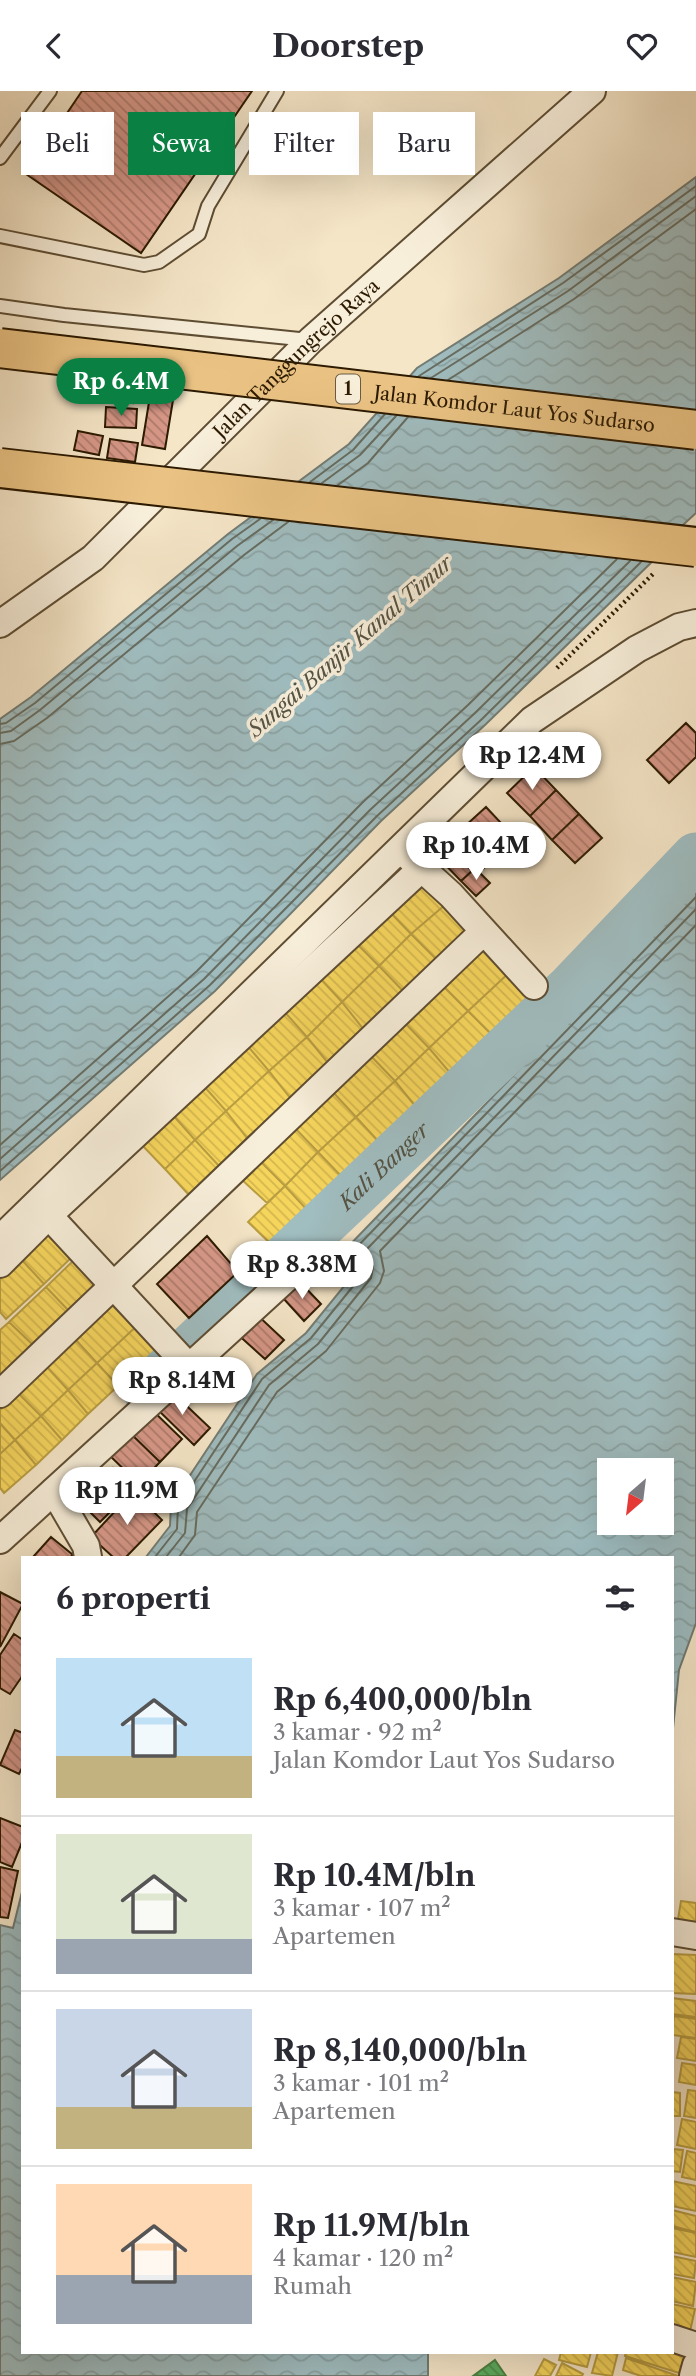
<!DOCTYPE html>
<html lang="id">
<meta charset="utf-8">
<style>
:root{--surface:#fff;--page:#f2f2f3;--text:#2b2b33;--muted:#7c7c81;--line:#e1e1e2;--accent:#0b8043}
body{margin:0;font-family:"Libre Caslon Text",serif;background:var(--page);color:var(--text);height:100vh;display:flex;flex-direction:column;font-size:26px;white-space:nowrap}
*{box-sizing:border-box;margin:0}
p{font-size:23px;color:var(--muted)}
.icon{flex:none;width:38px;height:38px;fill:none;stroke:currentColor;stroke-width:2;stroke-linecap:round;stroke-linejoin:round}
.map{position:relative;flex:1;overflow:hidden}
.side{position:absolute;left:21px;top:1465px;width:653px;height:798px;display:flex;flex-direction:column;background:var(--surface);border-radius:0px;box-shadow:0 7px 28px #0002}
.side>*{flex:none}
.top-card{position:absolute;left:21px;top:21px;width:654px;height:63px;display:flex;gap:14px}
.needle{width:46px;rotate:208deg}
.controls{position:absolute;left:597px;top:1367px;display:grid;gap:14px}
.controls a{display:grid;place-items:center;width:77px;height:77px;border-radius:0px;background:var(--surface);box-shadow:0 7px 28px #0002;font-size:35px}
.price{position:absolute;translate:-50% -60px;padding:0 16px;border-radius:24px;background:#fff;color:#222;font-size:23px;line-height:46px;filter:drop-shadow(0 2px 4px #0008)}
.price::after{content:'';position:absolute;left:50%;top:42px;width:21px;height:16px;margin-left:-10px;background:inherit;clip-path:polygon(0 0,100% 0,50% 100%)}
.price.active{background:var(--accent);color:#fff}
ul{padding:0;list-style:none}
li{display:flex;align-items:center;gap:21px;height:175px;padding:0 35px}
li+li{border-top:2px solid var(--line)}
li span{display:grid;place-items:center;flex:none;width:196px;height:140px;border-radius:0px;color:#555}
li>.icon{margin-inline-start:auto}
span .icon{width:84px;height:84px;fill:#fffc;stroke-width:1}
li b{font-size:30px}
h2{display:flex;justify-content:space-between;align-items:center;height:84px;padding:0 35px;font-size:30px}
.chip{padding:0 24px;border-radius:0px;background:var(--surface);box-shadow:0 7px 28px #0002;font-size:24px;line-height:63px}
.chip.active{background:var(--accent);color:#fff}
header{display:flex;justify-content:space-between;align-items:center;height:91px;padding:0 35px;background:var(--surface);font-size:32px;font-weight:800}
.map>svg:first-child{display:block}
</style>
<header><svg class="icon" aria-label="back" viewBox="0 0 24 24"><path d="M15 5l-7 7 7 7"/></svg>Doorstep<svg class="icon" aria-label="heart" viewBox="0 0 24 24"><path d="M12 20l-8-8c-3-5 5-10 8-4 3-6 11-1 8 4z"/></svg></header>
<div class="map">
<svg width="696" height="2285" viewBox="0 0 696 2285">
<defs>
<pattern id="water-waves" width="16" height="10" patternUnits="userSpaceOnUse" patternTransform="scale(1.75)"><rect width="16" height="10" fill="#a0bdc0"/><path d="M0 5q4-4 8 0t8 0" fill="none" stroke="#8aa2a3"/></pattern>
<pattern id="homes-back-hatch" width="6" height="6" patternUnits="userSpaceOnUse" patternTransform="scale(1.75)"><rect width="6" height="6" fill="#f6d55c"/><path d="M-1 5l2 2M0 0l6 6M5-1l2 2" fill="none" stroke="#d3b64e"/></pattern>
<pattern id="public-back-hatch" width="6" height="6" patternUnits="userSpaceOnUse" patternTransform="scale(1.75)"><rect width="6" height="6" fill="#5aae61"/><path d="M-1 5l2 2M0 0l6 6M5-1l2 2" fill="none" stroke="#4b8d4e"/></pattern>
<pattern id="building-back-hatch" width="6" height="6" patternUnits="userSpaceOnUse" patternTransform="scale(1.75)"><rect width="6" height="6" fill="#d69787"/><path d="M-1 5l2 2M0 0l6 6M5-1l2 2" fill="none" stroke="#ae7a6c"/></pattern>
</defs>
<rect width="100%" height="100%" fill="#f5e6c8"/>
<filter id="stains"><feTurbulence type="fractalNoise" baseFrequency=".00286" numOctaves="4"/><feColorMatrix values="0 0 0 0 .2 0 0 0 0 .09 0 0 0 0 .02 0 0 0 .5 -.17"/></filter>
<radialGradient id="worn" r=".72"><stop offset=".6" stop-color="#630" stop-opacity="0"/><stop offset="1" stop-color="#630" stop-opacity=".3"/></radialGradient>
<path fill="url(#water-waves)" stroke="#727c74" stroke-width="2" fill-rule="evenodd" d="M696 86V422L683 434 664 459 486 633 381 730 215 900 0 1089V628L31 606 228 443 349 353 417 277 559 187Z
M696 795V1532L679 1579 672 1647V1466H146L170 1435 171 1413 257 1283 306 1242 358 1178 341 1163ZM662 1379V1432H609V1379Z
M23 1797V2261H428V2285H0V1834L13 1837Z"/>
<path fill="url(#homes-back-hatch)" stroke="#b99d41" stroke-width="2" d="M423 788 446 813 411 843 386 817Z
M446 813 470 838 438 870 411 843Z
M386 817 411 843 379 875 354 850Z
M411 843 438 870 404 901 379 875Z
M354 850 379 875 342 911 318 885Z
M483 852 511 880 468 920 441 893Z
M379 875 404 901 364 939 342 911Z
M511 880 533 903 492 944 468 920Z
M318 885 342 911 307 946 282 918Z
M441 893 468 920 429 957 402 929Z
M342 911 364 939 328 972 307 946Z
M282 918 307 946 269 980 246 953Z
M468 920 492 944 451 983 429 957Z
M402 929 429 957 395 990 368 962Z
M307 946 328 972 291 1008 269 980Z
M246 953 269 980 226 1020 203 994Z
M429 957 451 983 416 1016 395 990Z
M368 962 395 990 356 1026 331 999Z
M269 980 291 1008 247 1047 226 1020Z
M395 990 416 1016 379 1051 356 1026Z
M203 994 226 1020 195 1049 172 1023Z
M331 999 356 1026 318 1061 292 1034Z
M226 1020 247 1047 219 1075 195 1049Z
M172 1023 195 1049 165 1078 141 1053Z
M356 1026 379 1051 343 1087 318 1061Z
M292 1034 318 1061 285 1095 258 1068Z
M195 1049 219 1075 189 1104 165 1078Z
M318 1061 343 1087 309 1121 285 1095Z
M258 1068 285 1095 267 1112 240 1087Z
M285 1095 309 1121 273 1155 248 1131Z
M50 1139 73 1165 44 1193 21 1168Z
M76 1167 98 1191 68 1219 46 1196Z
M21 1168 44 1193 6 1228 0 1221V1188Z
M46 1196 68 1219 32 1253 9 1231Z
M119 1206 141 1231 97 1272 75 1248Z
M9 1231 32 1253 0 1285V1239Z
M141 1231 162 1254 118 1295 97 1272Z
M75 1248 97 1272 68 1299 46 1275Z
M97 1272 118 1295 88 1323 68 1299Z
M46 1275 68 1299 41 1325 18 1302Z
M68 1299 88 1323 62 1349 41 1325Z
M18 1302 41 1325 15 1349 0 1332V1319Z
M41 1325 62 1349 36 1374 15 1349Z
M0 1332 15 1349 0 1363Z
M15 1349 36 1374 4 1402 0 1397V1363Z
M681 1810 696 1812V1838L677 1834Z
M672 1863 696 1864V1903L672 1902Z
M672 1907 696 1910V1926L672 1923Z
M674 1925 696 1928V1947L672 1944Z
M681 1946 696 1948V1970L677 1967Z
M682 1972 696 1974V1994L679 1991Z
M688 1999 696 2000V2027L684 2025Z
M672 2001 680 2002V2025H672Z
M682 2028 696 2031V2058L677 2054Z
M672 2058 683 2059 680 2081 672 2080Z
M687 2060 696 2062V2089L682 2086Z
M672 2090 696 2095V2120L672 2115Z
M672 2119 696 2125V2141L672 2135Z
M672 2137 696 2142V2166L672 2161Z
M672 2165 696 2170 694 2187 672 2183Z
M672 2186 696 2191 693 2215 672 2210Z
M672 2213 695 2218 689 2245 672 2241Z
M672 2260 685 2264 679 2282 625 2265 626 2261Z
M561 2261H591L587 2276 559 2269Z
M598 2261H618L612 2285 592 2282Z
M626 2267 678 2285H641L623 2279Z
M544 2268 556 2274 550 2285H535Z
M562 2272 583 2283 582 2285H556Z"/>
<path fill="url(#public-back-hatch)" stroke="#4c8244" stroke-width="2" d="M495 2269 506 2285H473Z"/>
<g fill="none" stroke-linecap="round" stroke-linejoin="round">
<path stroke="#666c60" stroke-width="2" d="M419 285 563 192 696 95
M431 287 568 200 696 105
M448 289 574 208 696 118
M310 391 353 359 385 323
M322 392 360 364 396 325
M338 394 368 372 408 326
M0 633 6 632 35 612 232 448 260 428
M0 642 11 640 40 619 237 455 273 429
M0 653 14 650 47 627 244 464 288 431
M0 1054 197 880 363 711 468 614 617 468
M0 1068 204 888 370 719 475 622 630 470
M0 1080 210 894 377 725 482 628 641 471
M155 1466 177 1438 178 1415 262 1288 311 1247 363 1183 364 1174 353 1164V1160L696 806
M166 1466 185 1442 187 1418 269 1294 318 1253 371 1187 373 1176 365 1163 366 1159 696 818
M179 1466 195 1444 197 1421 277 1301 326 1260 380 1192 384 1180 380 1160 696 834"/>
<path stroke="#a0bdc0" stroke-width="49" id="s1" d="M147 1299 572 896 696 766"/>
</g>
<path fill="url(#building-back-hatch)" stroke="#2c1a01" stroke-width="2" d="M82 0H252L141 162 26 83Z
M62 292 134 303 133 312 61 301Z
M150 305 173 309 165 358 142 354Z
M106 316 137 318 136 337 105 336Z
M78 340 103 345 99 364 74 359Z
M110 348 138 352 135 371 107 367Z
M686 632 696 642V666L669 692 647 669Z
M534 676 556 699 530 725 507 702Z
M556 699 579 723 552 749 530 725Z
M486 716 515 747 483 778 453 746Z
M579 723 602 747 575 772 552 749Z
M447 754 472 780 461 790 436 764Z
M475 777 490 792 476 805 461 790Z
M207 1145 238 1181 189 1227 157 1193Z
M300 1191 321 1213 304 1230 283 1207Z
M254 1221 284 1249 265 1268 235 1241Z
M209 1258 239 1285 222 1303 192 1277Z
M170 1299 210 1337 194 1354 154 1315Z
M149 1316 182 1348 160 1371 127 1339Z
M127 1339 160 1371 139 1393 106 1361Z
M113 1377 134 1397 100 1431 80 1411Z
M133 1401 162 1429 126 1466H113L91 1446Z
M51 1446 73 1464 70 1466H33Z
M0 1501 23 1513 0 1556Z
M14 1543 23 1549V1584L10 1603 0 1597V1564Z
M15 1639 23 1642V1675L19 1683 0 1674Z
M0 1727 23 1736V1749L12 1776 0 1771Z
M0 1776 18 1780 8 1827 0 1826Z"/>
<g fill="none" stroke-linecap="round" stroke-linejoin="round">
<g stroke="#5e4d33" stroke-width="16">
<path id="lane" d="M0 67 50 0
M0 145 144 174 159 171 199 143 208 115 277 0
M0 215 64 224 309 249"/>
</g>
<g stroke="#5e4d33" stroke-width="30">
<g id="street">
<path id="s2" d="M0 533 93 467 311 249 592 0"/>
<path d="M408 765 451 804 534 895"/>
<path d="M38 1113 189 1276"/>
<path d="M0 1148 532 629 637 558 679 536 696 532"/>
<path d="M0 1173 49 1124 422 777"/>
<path d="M0 1303 483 841"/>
<path d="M54 1400 86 1455 88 1466"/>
<path d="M0 1449 289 1185"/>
<path d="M672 1841 696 1845"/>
<path d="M672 2247 696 2255"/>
<path d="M693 2285 696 2274"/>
</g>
</g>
<path stroke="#2c1a01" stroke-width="4.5" stroke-dasharray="2 3.5" stroke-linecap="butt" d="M557 577 653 483"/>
<use href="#lane" stroke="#f8efdb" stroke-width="12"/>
<use href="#street" stroke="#f8efdb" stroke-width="26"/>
<g stroke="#2c1a01" stroke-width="42" stroke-linecap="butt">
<g id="highway-bridge">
<path id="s3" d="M0 257 696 339"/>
<path d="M0 377 696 456"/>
</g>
</g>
<use href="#highway-bridge" stroke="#eac384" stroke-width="38"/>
</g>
<g text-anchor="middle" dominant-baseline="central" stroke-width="7" stroke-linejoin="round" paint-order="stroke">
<rect fill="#f8efdb" stroke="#695a42" stroke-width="2" x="336" y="283.5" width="24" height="29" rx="5"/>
<g font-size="18" font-weight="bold" fill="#2c1a01">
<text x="348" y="298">1</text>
</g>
<g font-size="19" fill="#2c1a01" stroke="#f8efdb">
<text stroke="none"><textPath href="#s2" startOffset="399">Jalan Tanggungrejo Raya</textPath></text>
<text stroke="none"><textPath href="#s3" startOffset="518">Jalan Komdor Laut Yos Sudarso</textPath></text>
</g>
<g font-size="21" font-style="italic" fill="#555344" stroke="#f8efdb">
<text transform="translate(350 555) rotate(-41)">Sungai Banjir Kanal Timur</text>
<text stroke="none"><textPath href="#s1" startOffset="326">Kali Banger</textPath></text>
</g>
</g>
<rect width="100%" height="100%" filter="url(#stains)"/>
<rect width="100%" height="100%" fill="url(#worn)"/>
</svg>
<div class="controls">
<a><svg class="needle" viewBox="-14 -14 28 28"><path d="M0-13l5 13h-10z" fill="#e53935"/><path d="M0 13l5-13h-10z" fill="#7c7c81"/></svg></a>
</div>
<b class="price active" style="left:121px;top:327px">Rp 6.4M</b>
<b class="price" style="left:532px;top:701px">Rp 12.4M</b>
<b class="price" style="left:476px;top:791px">Rp 10.4M</b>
<b class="price" style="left:302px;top:1210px">Rp 8.38M</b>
<b class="price" style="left:182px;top:1326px">Rp 8.14M</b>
<b class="price" style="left:127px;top:1436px">Rp 11.9M</b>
<div class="top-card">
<a class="chip">Beli</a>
<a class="chip active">Sewa</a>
<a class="chip">Filter</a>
<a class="chip">Baru</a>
</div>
<section class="side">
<h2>6 properti<svg class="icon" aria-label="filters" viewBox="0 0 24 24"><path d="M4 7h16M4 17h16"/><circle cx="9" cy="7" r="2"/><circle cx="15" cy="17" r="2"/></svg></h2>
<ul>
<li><span style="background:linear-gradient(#bfe0f5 70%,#c2b280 0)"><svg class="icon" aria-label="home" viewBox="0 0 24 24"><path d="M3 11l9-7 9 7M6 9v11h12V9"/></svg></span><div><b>Rp 6,400,000/bln</b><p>3 kamar · 92 m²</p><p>Jalan Komdor Laut Yos Sudarso</p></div></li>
<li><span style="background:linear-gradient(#dfe7d0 75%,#9aa5b1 0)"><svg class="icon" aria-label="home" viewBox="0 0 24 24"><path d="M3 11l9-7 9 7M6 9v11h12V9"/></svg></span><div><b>Rp 10.4M/bln</b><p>3 kamar · 107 m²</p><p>Apartemen</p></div></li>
<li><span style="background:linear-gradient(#c9d6e8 70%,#c2b280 0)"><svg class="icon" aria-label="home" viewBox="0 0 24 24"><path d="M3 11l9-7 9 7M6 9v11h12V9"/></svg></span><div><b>Rp 8,140,000/bln</b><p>3 kamar · 101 m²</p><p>Apartemen</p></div></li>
<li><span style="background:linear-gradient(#ffd9b3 65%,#9aa5b1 0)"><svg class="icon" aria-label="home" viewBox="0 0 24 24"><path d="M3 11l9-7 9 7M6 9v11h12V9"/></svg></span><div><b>Rp 11.9M/bln</b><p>4 kamar · 120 m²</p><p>Rumah</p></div></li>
</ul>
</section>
</div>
